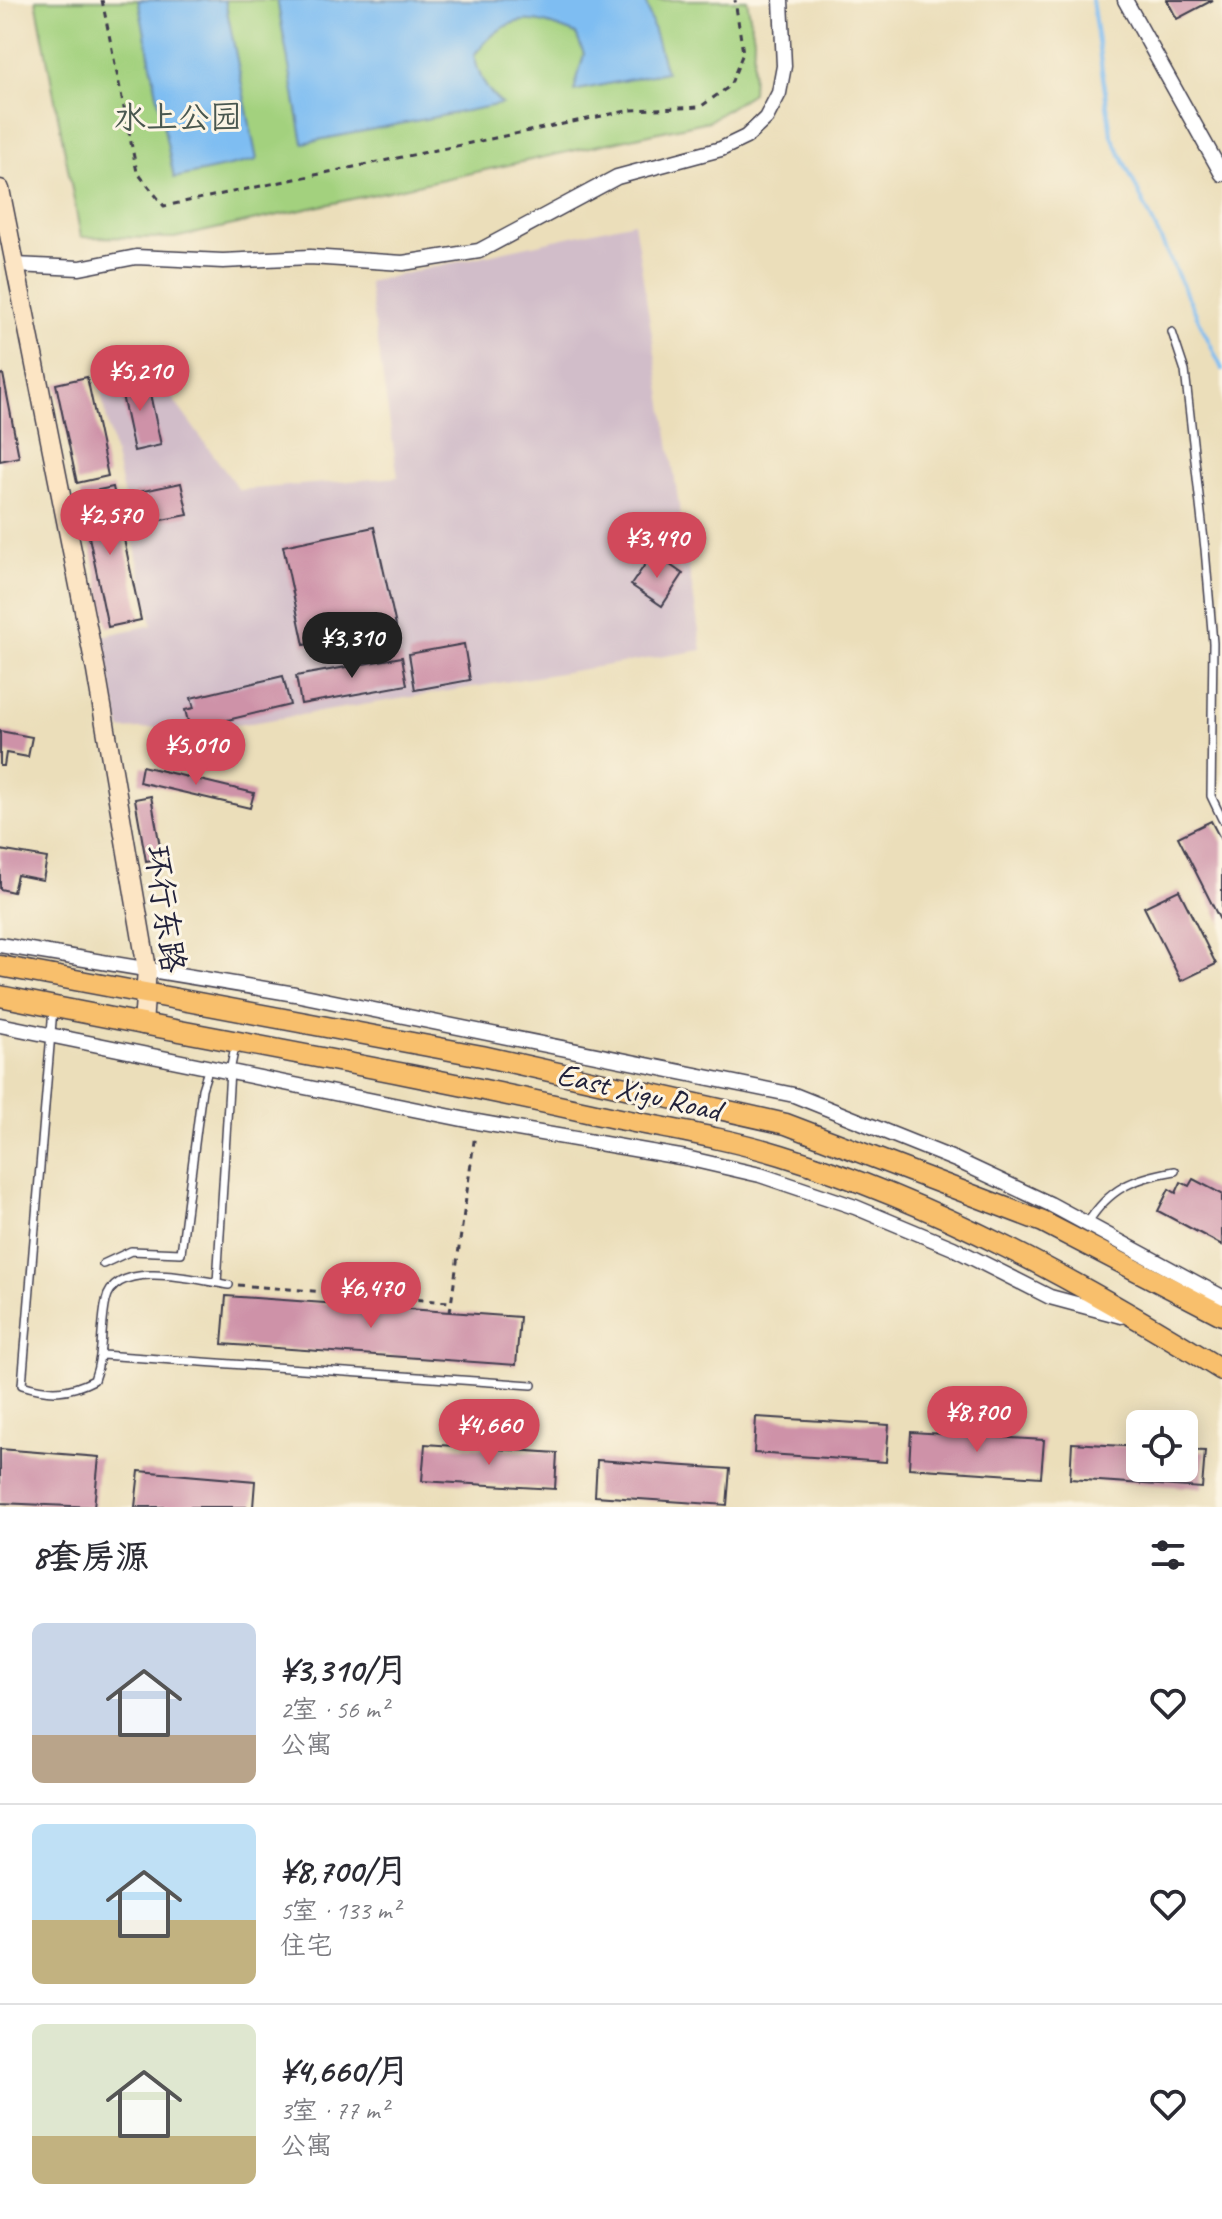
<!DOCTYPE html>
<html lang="zh">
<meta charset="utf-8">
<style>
:root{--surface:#fff;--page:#f7f7f7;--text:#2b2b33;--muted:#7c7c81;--line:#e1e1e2;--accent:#d1495b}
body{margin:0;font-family:Caveat,"LXGW WenKai TC",sans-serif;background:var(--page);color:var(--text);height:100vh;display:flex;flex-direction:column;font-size:30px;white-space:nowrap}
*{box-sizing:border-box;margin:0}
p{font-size:26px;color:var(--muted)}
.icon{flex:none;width:44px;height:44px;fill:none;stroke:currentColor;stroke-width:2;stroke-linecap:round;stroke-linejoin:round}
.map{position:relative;height:1507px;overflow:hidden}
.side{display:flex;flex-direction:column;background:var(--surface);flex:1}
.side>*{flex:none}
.controls{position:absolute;left:1126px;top:1410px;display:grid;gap:16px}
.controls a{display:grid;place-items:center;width:72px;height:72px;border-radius:12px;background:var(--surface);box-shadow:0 4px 20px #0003;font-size:40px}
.price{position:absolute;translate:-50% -68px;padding:0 18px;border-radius:28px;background:var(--accent);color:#fff;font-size:26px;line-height:52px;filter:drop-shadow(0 2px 4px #0008)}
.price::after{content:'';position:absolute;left:50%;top:48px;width:24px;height:18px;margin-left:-12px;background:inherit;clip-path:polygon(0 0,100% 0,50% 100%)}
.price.on{background:#222;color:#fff}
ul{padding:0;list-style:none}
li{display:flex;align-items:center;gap:24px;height:200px;padding:0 32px}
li+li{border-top:2px solid var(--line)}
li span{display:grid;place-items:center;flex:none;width:224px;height:160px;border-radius:12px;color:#555}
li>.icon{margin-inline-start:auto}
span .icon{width:96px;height:96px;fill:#fffc;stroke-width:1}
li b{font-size:34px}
h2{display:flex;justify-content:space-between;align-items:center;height:96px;padding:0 32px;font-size:34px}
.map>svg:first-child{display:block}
</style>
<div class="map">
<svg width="1222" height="1507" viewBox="0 0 1222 1507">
<rect width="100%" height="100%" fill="#fcf5e5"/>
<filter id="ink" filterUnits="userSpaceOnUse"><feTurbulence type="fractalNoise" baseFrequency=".0125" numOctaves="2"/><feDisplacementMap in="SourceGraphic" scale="16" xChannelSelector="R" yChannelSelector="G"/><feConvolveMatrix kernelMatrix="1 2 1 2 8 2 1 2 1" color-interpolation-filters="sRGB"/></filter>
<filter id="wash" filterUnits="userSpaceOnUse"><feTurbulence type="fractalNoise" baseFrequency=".006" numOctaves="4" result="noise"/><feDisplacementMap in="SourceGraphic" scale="32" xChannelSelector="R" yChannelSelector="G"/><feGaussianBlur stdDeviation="1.8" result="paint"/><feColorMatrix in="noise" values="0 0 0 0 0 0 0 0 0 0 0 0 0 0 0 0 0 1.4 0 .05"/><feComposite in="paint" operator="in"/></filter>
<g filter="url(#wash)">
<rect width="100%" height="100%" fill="#ebdeba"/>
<path fill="#d1bdc9" d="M634 222 702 650 251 723 121 730 102 636 152 625 99 383 154 373 239 490 398 477 368 282Z"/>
<path fill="#a3d17e" stroke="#627a5c" stroke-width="2" d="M36 0H747L754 38 752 93 709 121 174 238 81 237Z"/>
<path fill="#7ebdf2" stroke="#507096" stroke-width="2" d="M138 0H225L257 160 174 178Z
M277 0H645L666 72 574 91 584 54 576 34C529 15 509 12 474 55 479 76 485 90 502 104L303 143Z"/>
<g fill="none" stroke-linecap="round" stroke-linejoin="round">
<path stroke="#7ebdf2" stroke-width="4" d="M1092 0 1111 134 1222 369"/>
</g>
<g id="blocks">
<path fill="#ce92a8" d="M1167 0H1213L1177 19Z
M3 374 19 457 0 461V375Z
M146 375 161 445 134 451 119 381Z
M87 377 108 476 77 483 56 384Z
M181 483 188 515 140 524 134 493Z
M113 487 141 620 108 627 80 494Z
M374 527 396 626 304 645 283 546Z
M653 553 683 574 662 606 631 585Z
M464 644 470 680 415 690 409 654Z
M402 657 407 685 301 704 296 676Z
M283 676 290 705 190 729 185 710 194 708 191 698Z
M0 731 32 737 28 757 6 753 4 766H0Z
M142 766 254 793 250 808 139 782Z
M151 796 162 858 146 861 135 799Z
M1211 821 1222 842V924L1178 837Z
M0 850 47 858 43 880 17 875 13 892 0 889Z
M1179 890 1216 964 1181 981 1144 907Z
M1193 1179 1222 1194V1245L1158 1211 1169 1189 1176 1193 1181 1182 1189 1186Z
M226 1296 520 1317 516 1365 222 1344Z
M756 1417 889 1425 886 1462 754 1453Z
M911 1432 1044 1440 1041 1477 909 1468Z
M1072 1443 1140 1447V1468H1184V1450L1205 1451 1202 1488 1070 1479Z
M425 1444 557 1453 555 1489 422 1481Z
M0 1449 99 1457 94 1507 0 1503Z
M597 1460 730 1469 727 1505 595 1496Z
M139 1471 255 1481 253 1507H135Z"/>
</g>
</g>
<g filter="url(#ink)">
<use href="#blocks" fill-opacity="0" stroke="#403e4e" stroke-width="2"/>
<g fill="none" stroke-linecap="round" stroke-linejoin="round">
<g stroke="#403e4e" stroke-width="10">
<path id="lane" d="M1172 332 1185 371 1205 549 1213 643 1211 796 1222 819
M53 1009 22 1385C50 1394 69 1393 94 1380 104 1354 100 1328 106 1301 114 1258 199 1280 229 1285
M1087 1224C1109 1188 1134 1178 1175 1171
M103 1264 131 1251 181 1253 202 1089 209 1067
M217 1283 230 1071 236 1042
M102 1355 532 1385"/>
</g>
<g stroke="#403e4e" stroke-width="17">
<path id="street" d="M1125 0 1222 174
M15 265 80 268 136 257 223 261 310 257 403 263 479 251 617 177 721 149 746 137 766 118 779 93 784 66 781 0
M0 945 295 994 794 1095 956 1160 1050 1204 1222 1297
M0 1025 477 1122 686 1158 760 1175 855 1207 953 1248 1050 1297 1121 1316"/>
</g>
<g stroke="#403e4e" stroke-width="21">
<path id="secondary" d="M0 189 96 671 147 969 143 1025"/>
</g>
<g stroke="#403e4e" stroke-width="23">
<path id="primary" d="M0 966 482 1056 786 1124 1043 1222 1222 1315
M0 996C197 1036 395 1069 591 1113 654 1127 719 1136 781 1155 937 1203 1084 1284 1222 1370"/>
</g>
<path stroke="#403e4e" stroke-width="3" stroke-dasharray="6 6" stroke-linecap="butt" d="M102 0 137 172 164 206 631 110 700 107 730 86 743 53 735 0
M238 1285 449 1302
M450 1312 475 1134"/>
<use href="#lane" stroke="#fff" stroke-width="7"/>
<use href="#street" stroke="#fff" stroke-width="14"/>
<use href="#secondary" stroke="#fce5c4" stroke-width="18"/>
<use href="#primary" stroke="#f8bf6c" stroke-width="20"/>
</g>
</g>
<g text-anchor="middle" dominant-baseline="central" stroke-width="6" stroke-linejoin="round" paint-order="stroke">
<g font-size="32" fill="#49574f" stroke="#fcf5e5">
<text x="178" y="117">水上公园</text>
</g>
<g font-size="32" fill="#22223b" stroke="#fcf5e5">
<text transform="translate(165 909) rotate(82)">环行东路</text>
<text transform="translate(639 1092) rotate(13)">East Xigu Road</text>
</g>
</g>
</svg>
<div class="controls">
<a><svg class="icon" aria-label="locate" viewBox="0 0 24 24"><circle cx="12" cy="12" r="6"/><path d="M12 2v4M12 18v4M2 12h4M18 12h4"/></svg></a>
</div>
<b class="price" style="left:140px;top:413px">¥5,210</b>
<b class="price" style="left:110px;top:557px">¥2,570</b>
<b class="price" style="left:657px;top:580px">¥3,490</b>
<b class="price on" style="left:352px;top:680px">¥3,310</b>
<b class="price" style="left:196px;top:787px">¥5,010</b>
<b class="price" style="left:371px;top:1330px">¥6,470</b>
<b class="price" style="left:977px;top:1454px">¥8,700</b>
<b class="price" style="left:489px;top:1467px">¥4,660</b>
</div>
<section class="side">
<h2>8套房源<svg class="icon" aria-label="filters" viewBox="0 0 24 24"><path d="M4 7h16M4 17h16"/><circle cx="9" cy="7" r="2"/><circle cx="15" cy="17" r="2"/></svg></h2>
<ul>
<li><span style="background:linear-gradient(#c9d6e8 70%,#b9a48a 0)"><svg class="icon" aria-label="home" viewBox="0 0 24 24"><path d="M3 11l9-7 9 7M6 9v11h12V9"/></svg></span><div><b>¥3,310/月</b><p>2室 · 56 m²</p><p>公寓</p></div><svg class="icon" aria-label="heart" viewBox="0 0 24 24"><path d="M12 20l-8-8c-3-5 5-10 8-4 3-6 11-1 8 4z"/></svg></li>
<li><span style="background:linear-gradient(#bfe0f5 60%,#c2b280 0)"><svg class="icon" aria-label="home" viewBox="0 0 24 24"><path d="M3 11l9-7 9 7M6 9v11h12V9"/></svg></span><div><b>¥8,700/月</b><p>5室 · 133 m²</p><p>住宅</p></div><svg class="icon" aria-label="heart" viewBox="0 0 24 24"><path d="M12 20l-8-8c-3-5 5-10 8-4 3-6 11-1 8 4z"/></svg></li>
<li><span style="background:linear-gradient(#dfe7d0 70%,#c2b280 0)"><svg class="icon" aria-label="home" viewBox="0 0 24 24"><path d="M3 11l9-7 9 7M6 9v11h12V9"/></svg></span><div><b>¥4,660/月</b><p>3室 · 77 m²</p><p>公寓</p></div><svg class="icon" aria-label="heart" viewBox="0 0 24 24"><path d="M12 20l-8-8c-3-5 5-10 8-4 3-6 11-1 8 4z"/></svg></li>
</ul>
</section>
